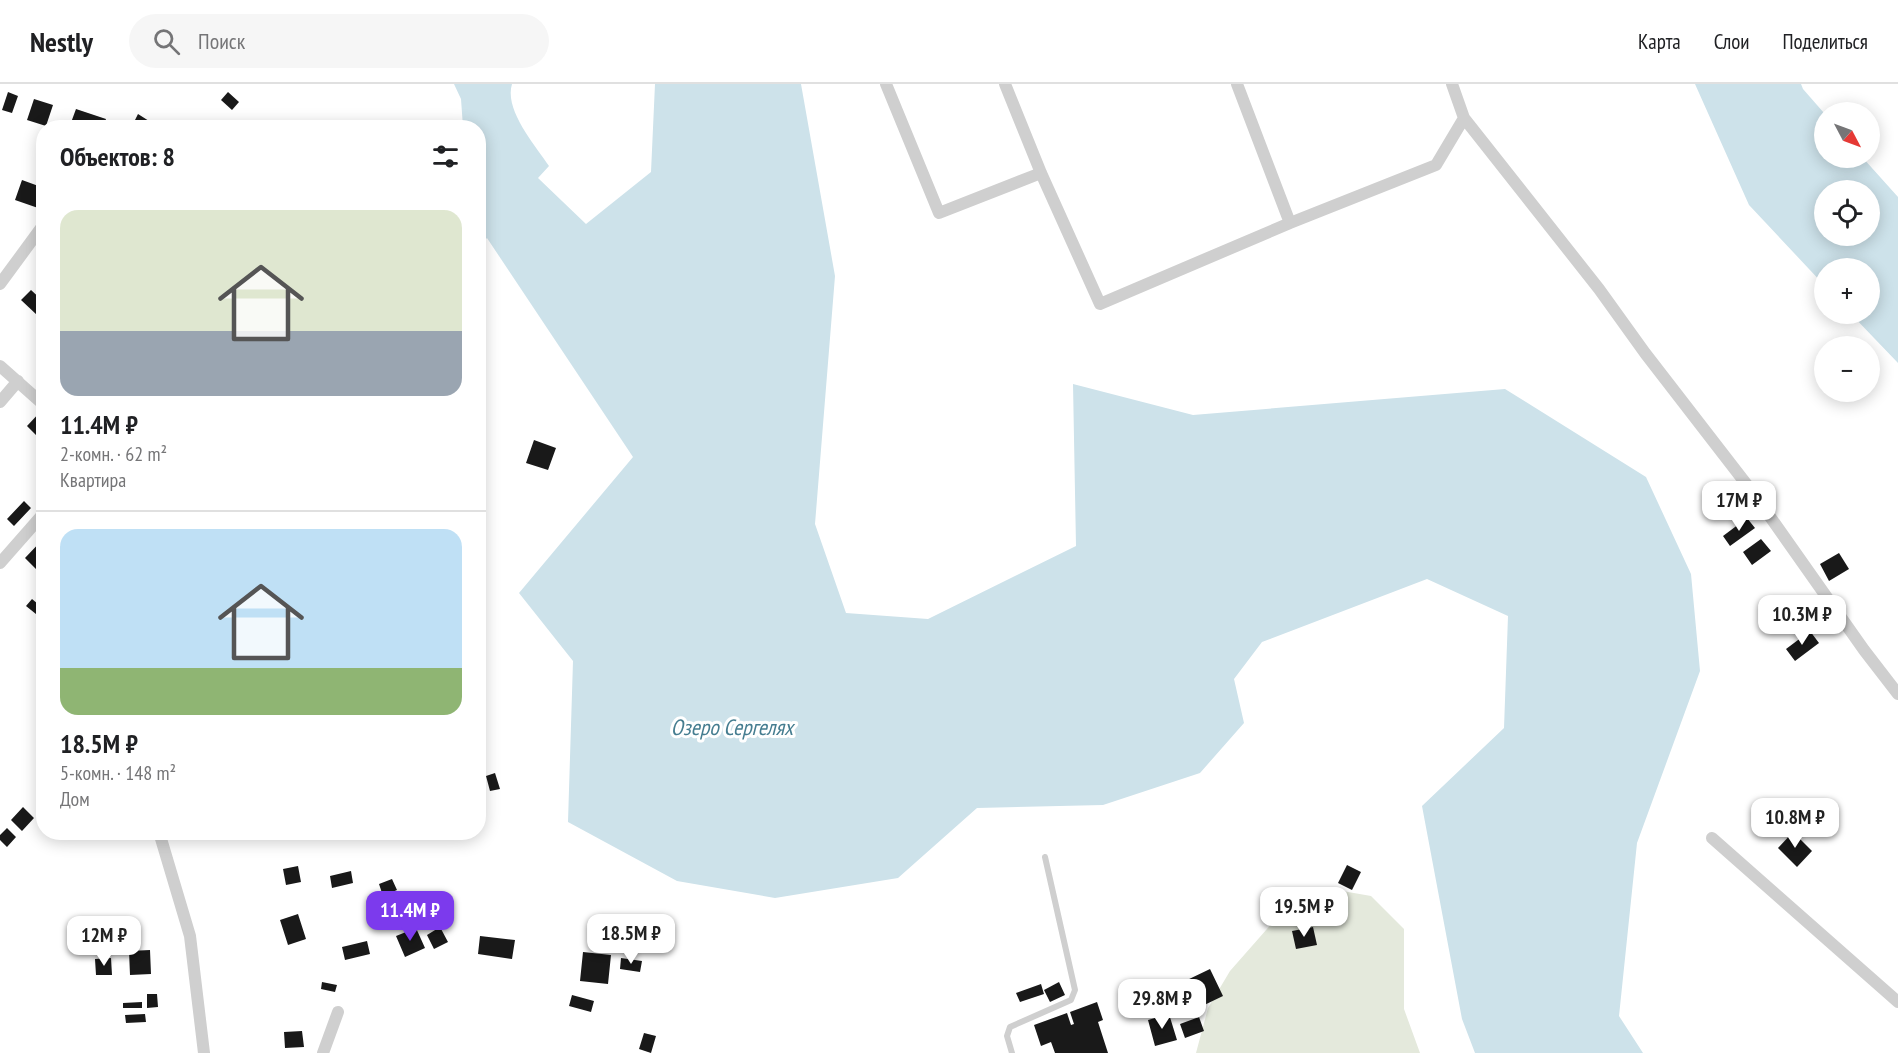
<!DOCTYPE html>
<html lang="ru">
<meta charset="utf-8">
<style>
:root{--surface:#fff;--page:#f6f6f6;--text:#202124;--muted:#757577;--line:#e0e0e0;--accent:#7c3aed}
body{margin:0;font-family:"PT Sans Narrow",sans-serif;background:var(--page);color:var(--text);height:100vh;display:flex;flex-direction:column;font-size:22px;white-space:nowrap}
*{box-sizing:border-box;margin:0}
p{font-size:20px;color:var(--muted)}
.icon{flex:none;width:33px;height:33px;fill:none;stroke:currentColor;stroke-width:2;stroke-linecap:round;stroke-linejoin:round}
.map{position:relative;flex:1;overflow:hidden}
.sheet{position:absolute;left:36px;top:36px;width:450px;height:720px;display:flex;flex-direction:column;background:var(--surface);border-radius:24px;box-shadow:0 3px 15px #0003}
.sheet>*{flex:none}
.needle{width:39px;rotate:131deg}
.fabs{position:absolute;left:1814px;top:18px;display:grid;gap:12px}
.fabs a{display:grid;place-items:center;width:66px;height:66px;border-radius:50%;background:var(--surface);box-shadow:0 3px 15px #0003;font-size:30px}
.price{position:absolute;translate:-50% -51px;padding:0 14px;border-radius:12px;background:#fff;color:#222;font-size:20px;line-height:39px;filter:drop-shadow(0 2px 3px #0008)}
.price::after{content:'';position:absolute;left:50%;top:36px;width:18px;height:14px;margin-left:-9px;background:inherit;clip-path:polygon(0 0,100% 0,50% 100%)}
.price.on{background:var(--accent);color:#fff}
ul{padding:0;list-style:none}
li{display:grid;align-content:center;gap:12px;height:318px;padding:0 24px}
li+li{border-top:2px solid var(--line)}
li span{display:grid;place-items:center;height:186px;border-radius:18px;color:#555}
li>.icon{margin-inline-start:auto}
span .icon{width:108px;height:108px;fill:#fffc;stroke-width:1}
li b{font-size:26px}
h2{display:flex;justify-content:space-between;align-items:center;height:72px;padding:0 24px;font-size:26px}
header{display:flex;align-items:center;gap:36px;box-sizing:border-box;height:84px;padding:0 30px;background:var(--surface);border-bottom:2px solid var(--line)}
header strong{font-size:28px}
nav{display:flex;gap:33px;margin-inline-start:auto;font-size:21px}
.search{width:420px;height:54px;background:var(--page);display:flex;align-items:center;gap:15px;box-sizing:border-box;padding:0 21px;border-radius:33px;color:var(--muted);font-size:22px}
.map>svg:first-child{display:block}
</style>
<header>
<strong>Nestly</strong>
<div class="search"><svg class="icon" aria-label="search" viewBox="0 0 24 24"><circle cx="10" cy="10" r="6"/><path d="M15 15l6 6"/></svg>Поиск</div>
<nav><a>Карта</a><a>Слои</a><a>Поделиться</a></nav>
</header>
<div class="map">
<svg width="1898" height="969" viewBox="0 0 1898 969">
<rect width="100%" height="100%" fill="#fff"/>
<path fill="#e4e9dc" d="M1331 805 1371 812 1404 845V925L1420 969H1196L1208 924 1230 887 1289 820Z"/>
<path fill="#cde2ea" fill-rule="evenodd" d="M454 0H512C504 26 535 61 549 82L538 94 586 140 651 88 655 0H801L835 192 815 440 846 529 928 535 1076 462 1073 300 1193 331 1505 305 1646 393 1691 490 1700 587 1637 759 1619 932 1643 969H1475L1462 935 1422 722 1504 644 1508 532 1427 495 1262 558 1234 595 1244 639 1200 689 1103 721 977 724 898 794 775 814 677 797 568 738 573 577 519 509 633 373 487 154 482 159 479 155 478 44 463 43 461 15Z
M1695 0H1801L1803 5 1824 29V74H1863L1898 113V279L1851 230H1869V184H1824V201L1749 121ZM1824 106H1869V152H1824Z"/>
<path fill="#191919" d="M8 8 18 12 12 29 2 26Z
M228 8 239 18 232 26 221 16Z
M34 15 53 21 46 42 27 36Z
M76 25 106 35 103 44H69Z
M138 30 160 44H131Z
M22 96 44 104V118L41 125 15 116Z
M31 206 44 218V224L37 231 21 216Z
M42 326 44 328V347L38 353 27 342Z
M534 356 556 364 548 386 526 379Z
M24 417 31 424 14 442 7 435Z
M1747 434 1755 444 1730 462 1723 452Z
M44 454V483L39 488 25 474Z
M1761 455 1771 467 1752 481 1743 468Z
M1839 469 1849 485 1829 497 1820 480Z
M32 515 44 525V532L41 534 26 522Z
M1810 547 1819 559 1795 577 1786 565Z
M495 689 500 705 490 707 486 692Z
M23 723 34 734 22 747 11 736Z
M7 744 16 753 7 763 0 756V751Z
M1793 748 1812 767 1797 783 1778 764Z
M1347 781 1361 788 1352 806 1338 799Z
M298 782 301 798 286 801 283 785Z
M351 787 353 799 332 804 330 792Z
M392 795 397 806 383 812 379 800Z
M403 824 410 838 396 844 390 829Z
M298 830 306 855 288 861 280 836Z
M440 843 448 858 434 865 427 851Z
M1313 843 1317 861 1296 865 1292 847Z
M416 844 425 864 405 873 396 852Z
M480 852 515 856 512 875 478 870Z
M367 857 370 870 345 876 342 863Z
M150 866 151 890 130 891 129 867Z
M583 868 611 871 608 900 580 897Z
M111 874 112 891H96L95 875Z
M621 874 642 877 640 888 620 885Z
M1210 885 1223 912 1198 924 1185 897Z
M322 898 337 901 335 908 321 905Z
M1059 898 1065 911 1050 918 1044 906Z
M1041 900 1044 910 1020 918 1016 909Z
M147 910H157L158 923 147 924Z
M572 911 594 917 591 928 569 922Z
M142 918V924H123V919Z
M1097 918 1103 936 1098 938 1108 969H1055L1051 958 1041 962 1034 941 1067 929 1071 941 1074 940 1070 928Z
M145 930 146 938 126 939 125 931Z
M1169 930 1177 956 1155 962 1148 936Z
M1199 933 1204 947 1185 954 1180 940Z
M302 947 304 963 285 964 284 948Z
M644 949 656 952 651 969 639 965Z"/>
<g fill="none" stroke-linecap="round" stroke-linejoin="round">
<path stroke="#cfcfcf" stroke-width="6" d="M43 739 44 738
M1012 969 1007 952 1010 943 1071 916 1075 906 1045 773"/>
<path stroke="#cfcfcf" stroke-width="12" d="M886 0 939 129 1041 89
M1005 0 1041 89 1100 220 1290 139 1436 81 1464 34
M1237 0 1290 139
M1452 0 1464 34 1599 205 1645 269 1754 410 1864 566 1898 610
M0 200 44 140
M0 282 44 321
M0 318 18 297
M0 479 44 429
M159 748 190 852 204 969
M1712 754 1898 918
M323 969 338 928"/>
</g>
<g text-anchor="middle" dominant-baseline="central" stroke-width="6" stroke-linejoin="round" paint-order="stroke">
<g font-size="22" font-style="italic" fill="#457d90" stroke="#fff">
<text x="732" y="643">Озеро Сергелях</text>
</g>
</g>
</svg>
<div class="fabs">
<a><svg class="needle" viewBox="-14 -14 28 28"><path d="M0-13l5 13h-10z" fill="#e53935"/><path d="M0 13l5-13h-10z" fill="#757577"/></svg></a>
<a><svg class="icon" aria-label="locate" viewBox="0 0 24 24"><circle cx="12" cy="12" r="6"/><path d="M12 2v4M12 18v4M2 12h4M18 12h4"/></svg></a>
<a>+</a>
<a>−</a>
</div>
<b class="price" style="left:1739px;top:448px">17M ₽</b>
<b class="price" style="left:1802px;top:562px">10.3M ₽</b>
<b class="price" style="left:1795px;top:765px">10.8M ₽</b>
<b class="price" style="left:1304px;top:854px">19.5M ₽</b>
<b class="price on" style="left:410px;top:858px">11.4M ₽</b>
<b class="price" style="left:631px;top:881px">18.5M ₽</b>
<b class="price" style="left:104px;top:883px">12M ₽</b>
<b class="price" style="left:1162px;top:946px">29.8M ₽</b>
<section class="sheet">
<h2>Объектов: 8<svg class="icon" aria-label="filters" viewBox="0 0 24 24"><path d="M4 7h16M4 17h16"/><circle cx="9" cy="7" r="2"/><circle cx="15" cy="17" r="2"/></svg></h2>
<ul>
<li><span style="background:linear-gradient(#dfe7d0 65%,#9aa5b1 0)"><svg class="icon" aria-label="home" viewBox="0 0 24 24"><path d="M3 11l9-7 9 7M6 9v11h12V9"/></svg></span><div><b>11.4M ₽</b><p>2-комн. · 62 m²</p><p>Квартира</p></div></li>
<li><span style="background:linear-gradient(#bfe0f5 75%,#8fb573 0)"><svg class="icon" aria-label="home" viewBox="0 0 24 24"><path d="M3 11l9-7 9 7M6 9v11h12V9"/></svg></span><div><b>18.5M ₽</b><p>5-комн. · 148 m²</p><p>Дом</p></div></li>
</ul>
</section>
</div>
